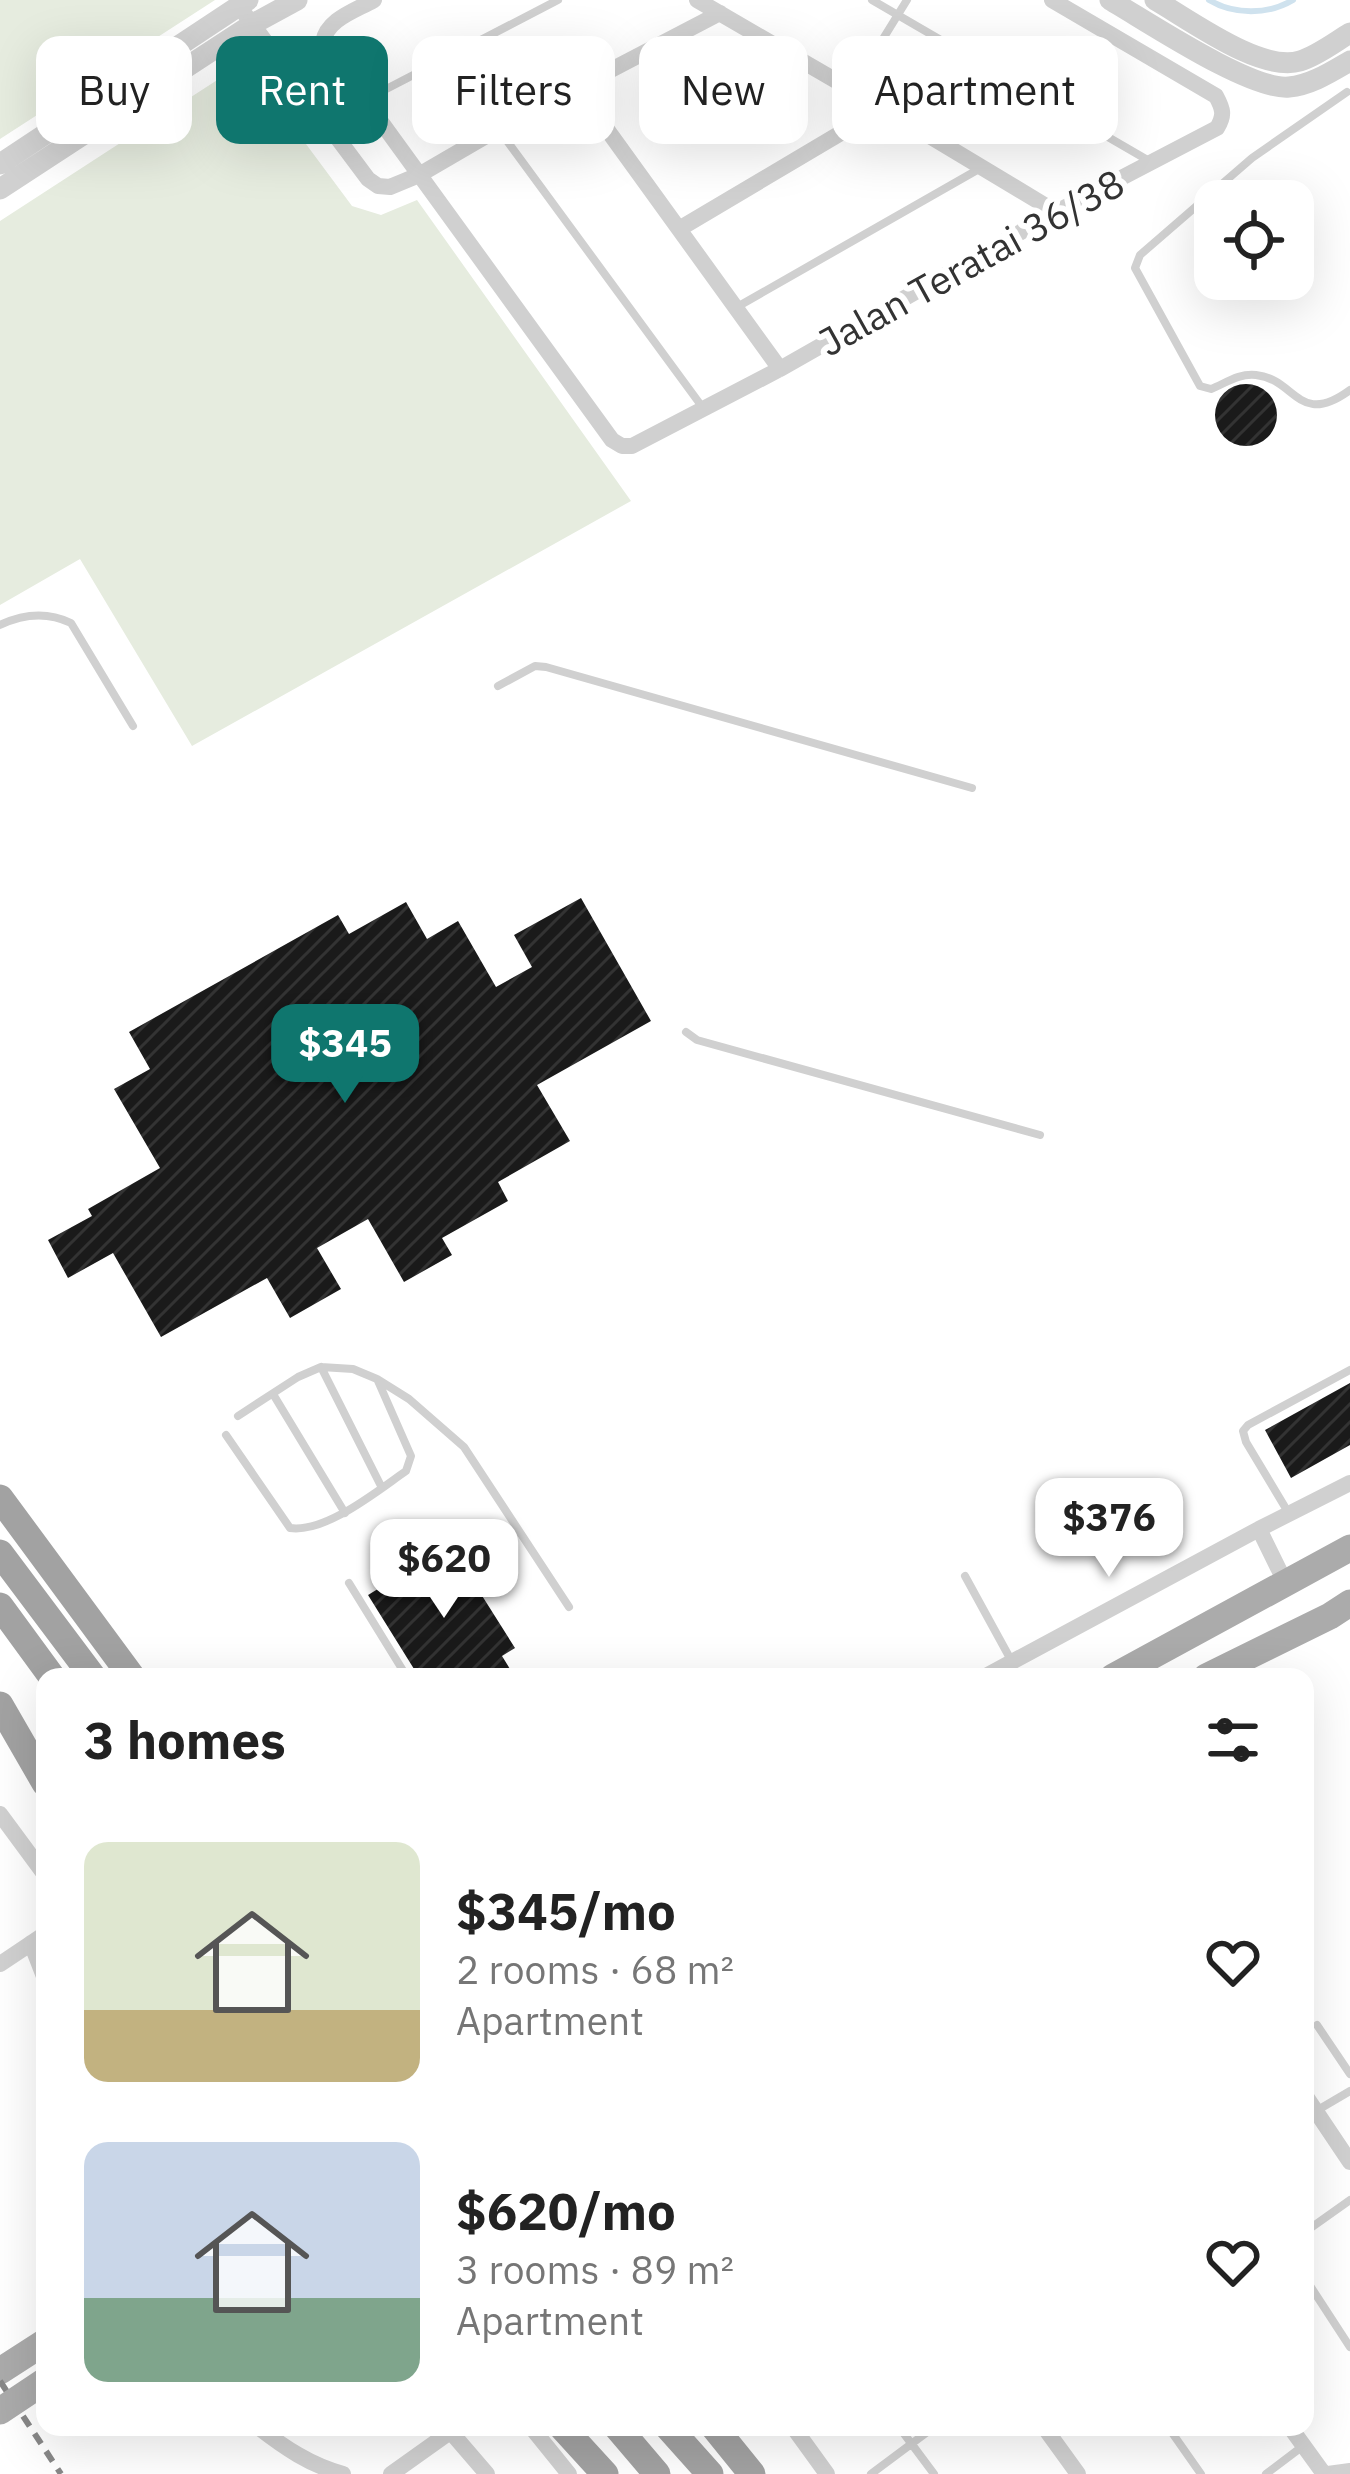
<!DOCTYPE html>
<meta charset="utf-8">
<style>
:root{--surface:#fff;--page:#f2f2f2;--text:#222;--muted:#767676;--accent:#0f766e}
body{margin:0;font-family:"IBM Plex Sans",sans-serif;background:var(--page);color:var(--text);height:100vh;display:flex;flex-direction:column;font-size:45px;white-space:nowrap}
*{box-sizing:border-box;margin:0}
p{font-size:39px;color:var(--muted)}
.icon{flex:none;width:66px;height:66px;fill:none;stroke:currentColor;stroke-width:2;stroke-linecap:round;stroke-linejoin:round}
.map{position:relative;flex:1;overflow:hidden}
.panel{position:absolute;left:36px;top:1668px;width:1278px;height:768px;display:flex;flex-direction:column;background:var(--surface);border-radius:24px;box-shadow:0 12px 48px #0002}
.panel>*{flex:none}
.guide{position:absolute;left:36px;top:36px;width:1278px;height:108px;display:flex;gap:24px}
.fabs{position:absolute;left:1194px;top:180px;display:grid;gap:24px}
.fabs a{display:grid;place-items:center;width:120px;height:120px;border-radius:24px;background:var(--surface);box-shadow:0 12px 48px #0002;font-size:60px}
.price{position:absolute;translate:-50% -102px;padding:0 27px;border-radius:24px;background:#fff;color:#222;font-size:39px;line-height:78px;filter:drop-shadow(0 3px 6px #0008)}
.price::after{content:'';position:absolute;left:50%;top:72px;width:36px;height:27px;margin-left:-18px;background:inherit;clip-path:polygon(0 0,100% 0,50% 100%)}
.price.selected{background:var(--accent);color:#fff}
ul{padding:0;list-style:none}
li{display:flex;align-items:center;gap:36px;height:300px;padding:0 48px}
li span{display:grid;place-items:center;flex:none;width:336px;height:240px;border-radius:24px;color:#555}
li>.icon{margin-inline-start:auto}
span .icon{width:144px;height:144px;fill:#fffc;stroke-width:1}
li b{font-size:51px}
h2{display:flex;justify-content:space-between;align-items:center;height:144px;padding:0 48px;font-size:51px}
.tag{padding:0 42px;border-radius:24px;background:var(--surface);box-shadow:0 12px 48px #0002;font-size:42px;line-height:108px}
.tag.selected{background:var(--accent);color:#fff}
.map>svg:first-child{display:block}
</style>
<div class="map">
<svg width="1350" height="2474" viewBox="0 0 1350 2474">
<defs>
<pattern id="building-hatch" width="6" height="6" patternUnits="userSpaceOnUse" patternTransform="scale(3)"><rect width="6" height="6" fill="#1a1a1a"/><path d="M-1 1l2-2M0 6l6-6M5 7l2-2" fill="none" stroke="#333"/></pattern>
</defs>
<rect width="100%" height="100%" fill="#fff"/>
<path fill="#e6ecdf" d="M0 0H215L0 139Z
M245 62 352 206 381 215 417 200 631 501 192 746 80 559 0 605V221Z"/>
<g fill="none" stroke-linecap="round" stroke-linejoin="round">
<path stroke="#cfe2ee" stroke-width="6" d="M1209 0C1234 15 1268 15 1293 0"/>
</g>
<path fill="url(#building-hatch)" d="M1215 415a31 31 0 1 1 62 0a31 31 0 1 1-62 0Z
M581 898 651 1021 537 1085 570 1141 498 1182 508 1201 442 1238 452 1255 404 1282 368 1219 317 1248 341 1289 290 1318 267 1278 161 1337 113 1253 68 1278 48 1240 92 1216 88 1209 160 1168 114 1089 150 1069 129 1032 338 915 349 934 406 902 427 939 458 921 496 987 532 967 514 935Z
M1350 1383V1445L1291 1478 1265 1430Z
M450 1545 515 1648 502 1656 515 1677H419L368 1595Z"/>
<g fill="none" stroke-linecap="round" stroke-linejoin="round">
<path stroke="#d0d0d0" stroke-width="8" d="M872 0 1151 162
M852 89 907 0
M1347 92 1252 158 1140 255 1135 268 1200 386 1211 389C1226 383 1239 373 1256 375 1296 379 1298 428 1350 390
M367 99 558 0
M499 130 703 408
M737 307 979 169
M0 625C23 614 48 612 71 623L133 726
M498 686 535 666 546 667 972 788
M686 1032 697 1040 1040 1135
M321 1367 382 1488
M273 1394 345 1513
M238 1416 298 1377 321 1367 353 1369 377 1379 409 1399 464 1447 569 1607
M226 1435 290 1528C326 1533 377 1491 406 1471L411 1456 378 1381
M1288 1512 1246 1442 1243 1431 1248 1425 1350 1370
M965 1576 1011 1660
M349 1583 407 1677
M1317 2025 1350 2074
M1316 2111 1350 2091
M1305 2232 1350 2200
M1305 2278 1350 2347
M899 2427 934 2474
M1168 2427 1201 2474
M871 2474 934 2427
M1266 2474 1303 2446"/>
<path stroke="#d0d0d0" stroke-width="16" d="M374 0C355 11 327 19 323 42L612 440 622 446H632L780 369 1056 212 1217 128C1225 115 1223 109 1216 96L1052 0
M697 0 883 108 1056 212
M238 5 368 179 378 186 390 187 419 175 498 129 720 13
M577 88 780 369
M679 229 883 108
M1259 1529 1286 1584
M984 1677 1259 1529 1350 1483
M0 1814 45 1875
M31 1943 45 1979
M0 1964 45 1934
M1305 2095 1350 2162
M258 2427C285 2448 310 2465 343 2474
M531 2427 569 2474
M793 2427 827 2474
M1044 2427 1078 2474
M1290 2427 1324 2474
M450 2431 487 2474
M391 2474 457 2427
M1328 2474 1350 2471"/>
<path stroke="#d0d0d0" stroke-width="21" d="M1110 0C1148 22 1251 91 1289 87 1311 85 1331 72 1350 61
M1155 0C1190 20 1261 73 1300 61 1317 56 1335 42 1350 33
M0 164 248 0
M0 189 251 25 297 0"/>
<path stroke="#ababab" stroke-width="27" d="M1113 1677 1350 1548
M1206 1677 1330 1616 1350 1603
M0 2371 45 2342"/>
<path stroke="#a2a2a2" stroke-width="27" d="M0 1498 132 1677
M0 1553 93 1677
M0 1606 52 1677
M0 1705 45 1783
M562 2427 605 2474
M617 2427 657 2474
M668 2427 710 2474
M714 2427 752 2474"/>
<path stroke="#888" stroke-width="6" stroke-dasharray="12 9" stroke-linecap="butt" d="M0 2381 61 2474"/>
<path stroke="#ababab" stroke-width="27" d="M0 2411 45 2381"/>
</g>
<g text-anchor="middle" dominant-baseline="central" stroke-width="12" stroke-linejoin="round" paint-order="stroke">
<g font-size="39" fill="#333" stroke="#fff">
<text transform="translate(971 262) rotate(-29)">Jalan Teratai 36/38</text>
</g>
</g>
</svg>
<div class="fabs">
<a><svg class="icon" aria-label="locate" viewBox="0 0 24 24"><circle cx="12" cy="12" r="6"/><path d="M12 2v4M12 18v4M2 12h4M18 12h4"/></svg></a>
</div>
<b class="price selected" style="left:345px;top:1106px">$345</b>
<b class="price" style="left:1109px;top:1580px">$376</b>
<b class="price" style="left:444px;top:1621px">$620</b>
<div class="guide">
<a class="tag">Buy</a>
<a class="tag selected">Rent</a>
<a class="tag">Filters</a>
<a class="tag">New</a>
<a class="tag">Apartment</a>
</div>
<section class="panel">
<h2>3 homes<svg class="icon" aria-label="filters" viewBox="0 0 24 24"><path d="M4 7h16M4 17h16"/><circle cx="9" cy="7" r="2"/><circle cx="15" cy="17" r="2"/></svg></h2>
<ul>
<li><span style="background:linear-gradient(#dfe7d0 70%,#c2b280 0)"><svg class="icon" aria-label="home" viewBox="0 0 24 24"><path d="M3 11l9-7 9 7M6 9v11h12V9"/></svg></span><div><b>$345/mo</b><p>2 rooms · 68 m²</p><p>Apartment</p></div><svg class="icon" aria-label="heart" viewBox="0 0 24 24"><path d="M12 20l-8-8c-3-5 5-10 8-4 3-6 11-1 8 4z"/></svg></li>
<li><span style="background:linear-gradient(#c9d6e8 65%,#7fa58c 0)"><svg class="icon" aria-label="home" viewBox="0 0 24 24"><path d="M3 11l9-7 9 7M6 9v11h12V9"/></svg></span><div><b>$620/mo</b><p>3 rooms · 89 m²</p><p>Apartment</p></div><svg class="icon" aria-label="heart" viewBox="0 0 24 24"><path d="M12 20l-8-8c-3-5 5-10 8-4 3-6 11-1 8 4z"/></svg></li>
</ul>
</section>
</div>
